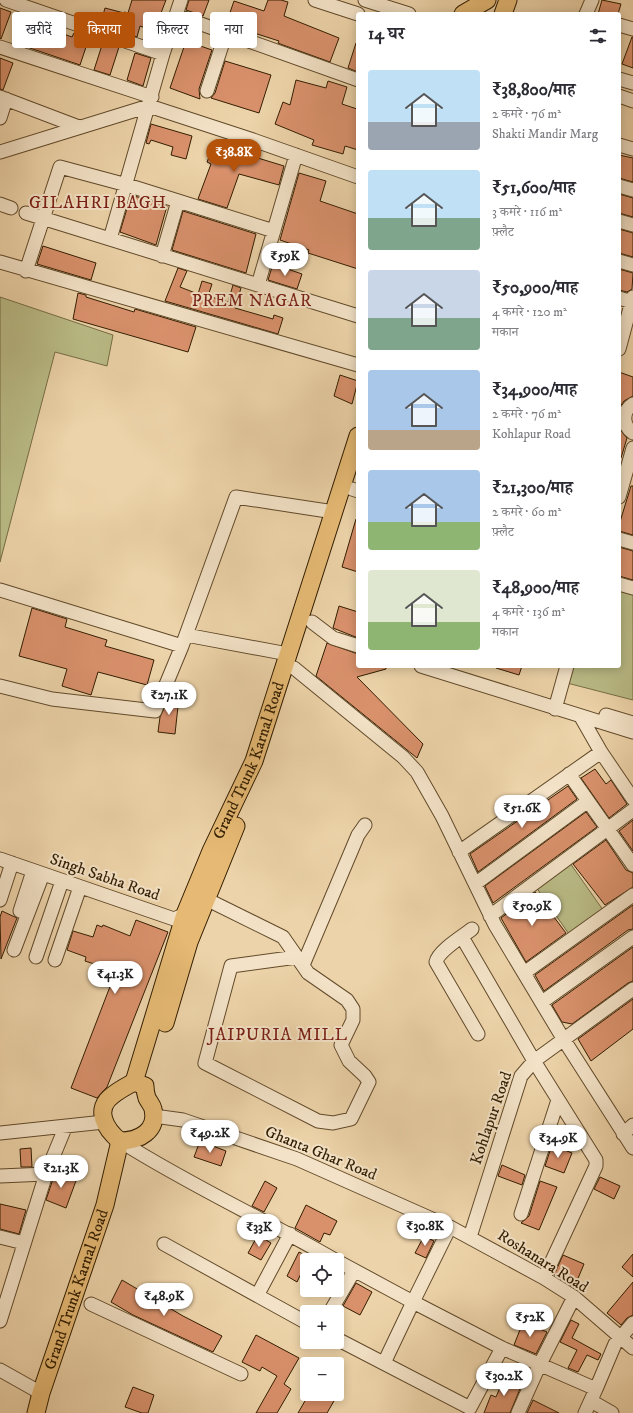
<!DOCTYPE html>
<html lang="hi">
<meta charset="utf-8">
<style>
:root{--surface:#fff;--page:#f2f2f3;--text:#2b2b33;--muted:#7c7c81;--accent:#b45309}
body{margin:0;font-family:"IM FELL DW Pica","Noto Serif Devanagari",serif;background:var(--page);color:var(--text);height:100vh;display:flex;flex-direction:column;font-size:15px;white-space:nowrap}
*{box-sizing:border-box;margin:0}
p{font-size:13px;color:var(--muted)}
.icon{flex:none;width:22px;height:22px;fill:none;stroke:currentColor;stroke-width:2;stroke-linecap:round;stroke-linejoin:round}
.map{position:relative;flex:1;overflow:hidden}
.side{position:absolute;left:356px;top:12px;width:265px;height:656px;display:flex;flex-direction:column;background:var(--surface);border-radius:4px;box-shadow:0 2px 10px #0003}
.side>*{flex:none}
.hud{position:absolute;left:12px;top:12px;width:284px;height:36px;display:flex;gap:8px}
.controls{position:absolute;left:300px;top:1253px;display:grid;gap:8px}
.controls a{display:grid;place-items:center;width:44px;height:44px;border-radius:4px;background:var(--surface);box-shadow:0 2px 10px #0003;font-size:20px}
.price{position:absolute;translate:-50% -34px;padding:0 9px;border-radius:14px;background:#fff;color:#222;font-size:13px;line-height:26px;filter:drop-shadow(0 1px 2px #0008)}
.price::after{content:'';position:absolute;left:50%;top:24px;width:12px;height:9px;margin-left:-6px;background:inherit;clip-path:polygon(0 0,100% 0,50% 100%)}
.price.active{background:var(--accent);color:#fff}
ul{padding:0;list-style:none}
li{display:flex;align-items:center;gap:12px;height:100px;padding:0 12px}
li span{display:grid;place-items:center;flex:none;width:112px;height:80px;border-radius:4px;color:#555}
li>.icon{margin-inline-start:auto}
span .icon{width:48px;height:48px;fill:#fffc;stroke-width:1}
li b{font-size:17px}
h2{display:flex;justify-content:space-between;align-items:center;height:48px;padding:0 12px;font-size:17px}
.pill{padding:0 14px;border-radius:4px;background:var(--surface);box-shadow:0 2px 10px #0003;font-size:14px;line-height:36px}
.pill.active{background:var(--accent);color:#fff}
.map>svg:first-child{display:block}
</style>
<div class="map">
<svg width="633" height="1413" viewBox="0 0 633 1413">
<rect width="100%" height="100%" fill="#edd3a9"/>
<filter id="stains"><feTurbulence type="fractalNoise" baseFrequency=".005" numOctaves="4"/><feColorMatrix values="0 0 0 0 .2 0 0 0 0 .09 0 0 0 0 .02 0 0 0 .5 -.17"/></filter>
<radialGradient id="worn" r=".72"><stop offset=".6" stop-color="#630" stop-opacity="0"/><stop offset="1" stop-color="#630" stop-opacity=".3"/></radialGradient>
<path fill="#babc87" stroke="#766c44" d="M0 297 113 335 107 366 55 352 0 562Z
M619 589 633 592V700L567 683 572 666H619Z
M570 863 603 910 569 934 536 887Z"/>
<path fill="#d9916c" stroke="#321d00" d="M132 0H166L154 31 140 26 137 37 108 27 110 22 102 19 105 8 124 13V12L128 13Z
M189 0H209L203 16 186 10Z
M268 0H281L288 2 284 16 339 38 330 62 283 45 278 43 279 41 226 24 234 1 264 11Z
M602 0 621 4 618 14H598Z
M0 8 11 12 1 39 0 38Z
M27 21 72 37 74 33 89 38 80 65 18 44Z
M632 37H633V68L622 64Z
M186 41 212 50 199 89 200 99 170 88Z
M103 42 119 47 110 75 94 70Z
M356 43H358V72L348 68Z
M135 53 151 58 143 86 127 80Z
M0 58 13 63 3 90 0 89Z
M225 61 271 75 259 113 211 98 215 93Z
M296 80 326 88 328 81 347 87 342 104 357 109 358 150 345 146 343 154 312 145 314 140 275 124 283 102 290 105Z
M151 124 192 136 186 159 171 155 173 147 151 140 149 144 146 143Z
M216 140 249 153 248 155 284 166 279 185 239 174 227 208 198 199 211 164 207 162Z
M619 155 633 158V182L619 178Z
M299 173 326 181 320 201 358 214V269L308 253 309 250 280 240Z
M619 194 633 198V217L619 213Z
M131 195 167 206 156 245 120 232Z
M183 211 256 234 246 273 172 250Z
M619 229 633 233V257L619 253Z
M43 246 96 263 91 280 37 264Z
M273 264 302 274 297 289 268 280Z
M178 268 187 271 180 287 198 294 202 281 212 284 208 296 228 302 233 285 241 288 235 308 273 319 274 315 283 318 278 334 165 301Z
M619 269 633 273 632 289 627 292 619 290Z
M78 293 86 295V297L134 312 135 309 196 327 188 352 73 319Z
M619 372 633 377V396L624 401 619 408Z
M340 375 358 381 352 404 334 396Z
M619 428 627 438 621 458H619Z
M631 486H633V535L619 531V525Z
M356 519H358V572L342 567Z
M619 547 633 551V580L619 576Z
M339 606 358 612V638L333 628Z
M32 608 67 619 65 627 107 640 105 646 154 660 147 685 98 672 91 695 62 686 67 669 19 656Z
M327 643 358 654V666H386V669L357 677 423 744 417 758 316 676Z
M496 666H522L519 675 496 668Z
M170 696 179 697 175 734 158 732 160 717Z
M595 769 606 784 611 780 627 804 609 818 581 778Z
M568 786 577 799 478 872 470 854Z
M586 812 597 827 493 903 485 886Z
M633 820V851L619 831Z
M606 840 626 870 633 873V887L605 905 573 864Z
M535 892 566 933 526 962 501 918Z
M633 905V929L628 930 544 991 535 975Z
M2 911 17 918 1 959 0 917Z
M136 920 168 932 107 1087 97 1098 71 1088 116 971 85 961 86 957 67 950 73 931 93 937 97 925 102 927 103 925 130 936Z
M633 947V981L628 983 572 1024 562 1022 552 1005Z
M633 999V1029L591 1061 578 1039Z
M200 1141 226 1151 221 1166 194 1157Z
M552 1145 572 1153 564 1173 545 1166Z
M31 1148 32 1167H21L20 1149Z
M502 1165 525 1175 522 1185 498 1176Z
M56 1170 77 1178 66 1208 46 1200Z
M600 1177 620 1186 614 1199 594 1189Z
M265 1181 277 1188 264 1212 252 1206Z
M540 1181 557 1187 539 1230 521 1223 529 1216Z
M0 1204 26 1210 19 1234 0 1229Z
M306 1205 337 1221 330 1235 324 1233 320 1242 295 1228Z
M258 1235 271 1243 261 1260 248 1253Z
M424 1236 434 1241 426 1258 415 1253Z
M299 1252 309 1257 297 1282 287 1276Z
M633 1254V1277L622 1267Z
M563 1255 584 1264 574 1288 554 1275Z
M122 1280 183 1316 222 1336 213 1352 133 1315 111 1302Z
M633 1282V1315L627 1318 621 1325 607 1313Z
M356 1283 372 1292 360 1315 343 1306Z
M571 1320 579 1324 572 1338 601 1354 598 1360 587 1355 578 1372 568 1368 577 1350 560 1342Z
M523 1322 547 1332 536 1354 514 1345Z
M256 1335 299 1358 284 1384 291 1389 277 1413H256L277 1376 262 1367 260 1371 242 1362Z
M505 1376 522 1384 510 1413H484L491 1395 496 1397Z
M133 1387 154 1395 148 1413H142L125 1407Z
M309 1394H338L327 1413H298Z
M533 1400 559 1413H527Z"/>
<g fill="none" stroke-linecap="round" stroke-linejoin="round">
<g stroke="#614a2a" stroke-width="15">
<path id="minor" d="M6 0 163 54
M315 0 358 14
M365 0 409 14
M586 14 592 0
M176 15 358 80
M619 25 633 29
M0 47 152 97
M619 79 633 83
M207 91 226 33
M619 96 633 101
M0 97 79 127
M0 118 6 99
M619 145 633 149
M0 152 149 106 253 140 358 177
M619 186 633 190
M0 204 11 208
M26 213 358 316
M619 221 633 225
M110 239 163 54 181 0
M162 256 178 201
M619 261 633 265
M0 262 358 365
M26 271 60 167 127 185 274 231
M258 285 296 155
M619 298 632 302
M619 349 633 297
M633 404C622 411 622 425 633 433
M352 489 358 491
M619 497 633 448
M619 539 633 543
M619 584 633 588
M0 590 182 646 236 497 334 512
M312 622 333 638 358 646
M186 635 288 654
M421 666 633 732
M294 668 403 757 417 772 442 816 495 925 564 1040 633 1148
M0 686 52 699 155 711 182 646
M555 709 567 666
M606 715 633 723
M581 717 601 752 633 799
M569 774 633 865
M459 852 601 752
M0 859 174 919 185 914 191 916
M475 884 588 801
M206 899 283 937 308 973 347 1000 353 1009V1020L341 1045 349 1061 365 1076 369 1082 351 1119 333 1123 318 1121 205 1063 231 966 297 957
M0 900 12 863
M20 911 33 871
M490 916 633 810
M472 929C463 936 438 951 436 962L478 1034
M462 937 534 1061 596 1160V1166L544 1278
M14 950 43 874
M36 957 62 881
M55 960 80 887
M303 965 358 835 365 825
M524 973 633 895
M542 1002 633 937
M154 1116 183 1120 297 1159 450 1227 544 1278 574 1297 633 1348
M0 1133 104 1122
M623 1134 633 1125
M120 1141C189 1185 264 1219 335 1260
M46 1174 65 1128
M0 1176 46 1174 0 1321
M521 1214 558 1100
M0 1237 24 1243
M470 1237 521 1076 534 1061 633 989
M164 1244 307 1323
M337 1261 413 1302 450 1227
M258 1294 290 1234
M91 1304 241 1374
M330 1312 354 1271
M337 1339 470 1408 502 1348
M384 1363 413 1302 502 1348 596 1389 615 1344 633 1323
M0 1370 41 1393
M591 1401 612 1413
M518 1413 539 1366 574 1297
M585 1413 596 1389"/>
</g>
<g stroke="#321d00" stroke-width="19">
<g id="major">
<path d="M463 14 487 0"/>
<path d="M503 14 508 0"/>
<path d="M165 1023 189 942 236 826"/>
<path id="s1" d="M134 1082 185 914 211 851 254 761 358 436"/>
<path d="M134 1082 145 1086C145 1090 146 1095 147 1098 149 1102 152 1105 153 1109 158 1131 139 1141 120 1141 106 1130 93 1109 113 1095 119 1090 127 1086 134 1082Z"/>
<path id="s2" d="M36 1413 41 1393 105 1205 120 1141"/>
</g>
</g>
<use href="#minor" stroke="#f3e2c7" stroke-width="13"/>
<use href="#major" stroke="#e6ba74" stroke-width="17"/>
</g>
<g text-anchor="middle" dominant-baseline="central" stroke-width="4" stroke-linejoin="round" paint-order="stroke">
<g font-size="16" fill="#321d00" stroke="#f3e2c7">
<text stroke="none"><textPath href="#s1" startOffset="342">Grand Trunk Karnal Road</textPath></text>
<text transform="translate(105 877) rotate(19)">Singh Sabha Road</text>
<text transform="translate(491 1118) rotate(-71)">Kohlapur Road</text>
<text transform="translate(321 1153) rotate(22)">Ghanta Ghar Road</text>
<text transform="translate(543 1261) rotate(32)">Roshanara Road</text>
<text stroke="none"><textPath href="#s2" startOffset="130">Grand Trunk Karnal Road</textPath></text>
</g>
<g font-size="17" letter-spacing="1" fill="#7a1f14" stroke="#f3e2c7">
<text x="98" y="203">GILAHRI BAGH</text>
<text x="252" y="301">PREM NAGAR</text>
<text x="278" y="1035">JAIPURIA MILL</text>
</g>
</g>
<rect width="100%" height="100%" filter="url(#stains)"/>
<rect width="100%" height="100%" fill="url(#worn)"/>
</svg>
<div class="controls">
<a><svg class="icon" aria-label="locate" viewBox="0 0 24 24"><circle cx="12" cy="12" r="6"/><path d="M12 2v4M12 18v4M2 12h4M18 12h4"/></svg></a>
<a>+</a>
<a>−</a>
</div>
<b class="price active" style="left:234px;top:173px">₹38.8K</b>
<b class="price" style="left:285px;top:277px">₹59K</b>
<b class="price" style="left:169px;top:716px">₹27.1K</b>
<b class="price" style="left:522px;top:829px">₹51.6K</b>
<b class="price" style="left:532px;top:927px">₹50.9K</b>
<b class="price" style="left:115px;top:995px">₹41.3K</b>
<b class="price" style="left:210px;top:1154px">₹49.2K</b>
<b class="price" style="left:558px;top:1159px">₹34.9K</b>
<b class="price" style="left:61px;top:1189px">₹21.3K</b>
<b class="price" style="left:425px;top:1247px">₹30.8K</b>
<b class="price" style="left:259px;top:1248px">₹33K</b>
<b class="price" style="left:164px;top:1317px">₹48.9K</b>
<b class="price" style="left:530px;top:1338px">₹52K</b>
<b class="price" style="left:504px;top:1397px">₹30.2K</b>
<div class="hud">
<a class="pill">खरीदें</a>
<a class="pill active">किराया</a>
<a class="pill">फ़िल्टर</a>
<a class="pill">नया</a>
</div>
<section class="side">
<h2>14 घर<svg class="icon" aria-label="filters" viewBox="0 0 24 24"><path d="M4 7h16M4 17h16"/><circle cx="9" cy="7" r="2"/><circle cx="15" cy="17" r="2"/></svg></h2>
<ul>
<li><span style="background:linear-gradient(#bfe0f5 65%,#9aa5b1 0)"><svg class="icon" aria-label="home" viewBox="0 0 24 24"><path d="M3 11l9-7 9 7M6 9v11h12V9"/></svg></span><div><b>₹38,800/माह</b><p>2 कमरे · 76 m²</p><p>Shakti Mandir Marg</p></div></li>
<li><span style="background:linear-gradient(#bfe0f5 60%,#7fa58c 0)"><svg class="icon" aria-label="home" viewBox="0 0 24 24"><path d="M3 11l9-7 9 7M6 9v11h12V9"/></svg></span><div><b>₹51,600/माह</b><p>3 कमरे · 116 m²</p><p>फ़्लैट</p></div></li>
<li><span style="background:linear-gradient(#c9d6e8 60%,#7fa58c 0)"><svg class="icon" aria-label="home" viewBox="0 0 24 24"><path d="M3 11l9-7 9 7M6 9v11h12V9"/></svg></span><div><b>₹50,900/माह</b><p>4 कमरे · 120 m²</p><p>मकान</p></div></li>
<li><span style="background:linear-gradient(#a9c7e8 75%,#b9a48a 0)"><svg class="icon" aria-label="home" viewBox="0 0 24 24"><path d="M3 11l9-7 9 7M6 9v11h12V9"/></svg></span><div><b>₹34,900/माह</b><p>2 कमरे · 76 m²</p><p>Kohlapur Road</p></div></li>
<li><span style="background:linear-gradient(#a9c7e8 65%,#8fb573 0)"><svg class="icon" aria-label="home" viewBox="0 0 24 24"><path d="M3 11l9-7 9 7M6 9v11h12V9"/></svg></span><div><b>₹21,300/माह</b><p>2 कमरे · 60 m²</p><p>फ़्लैट</p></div></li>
<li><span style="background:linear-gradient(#dfe7d0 65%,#8fb573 0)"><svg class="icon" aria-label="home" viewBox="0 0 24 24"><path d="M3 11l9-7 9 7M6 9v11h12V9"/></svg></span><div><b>₹48,900/माह</b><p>4 कमरे · 136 m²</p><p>मकान</p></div></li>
</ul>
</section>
</div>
